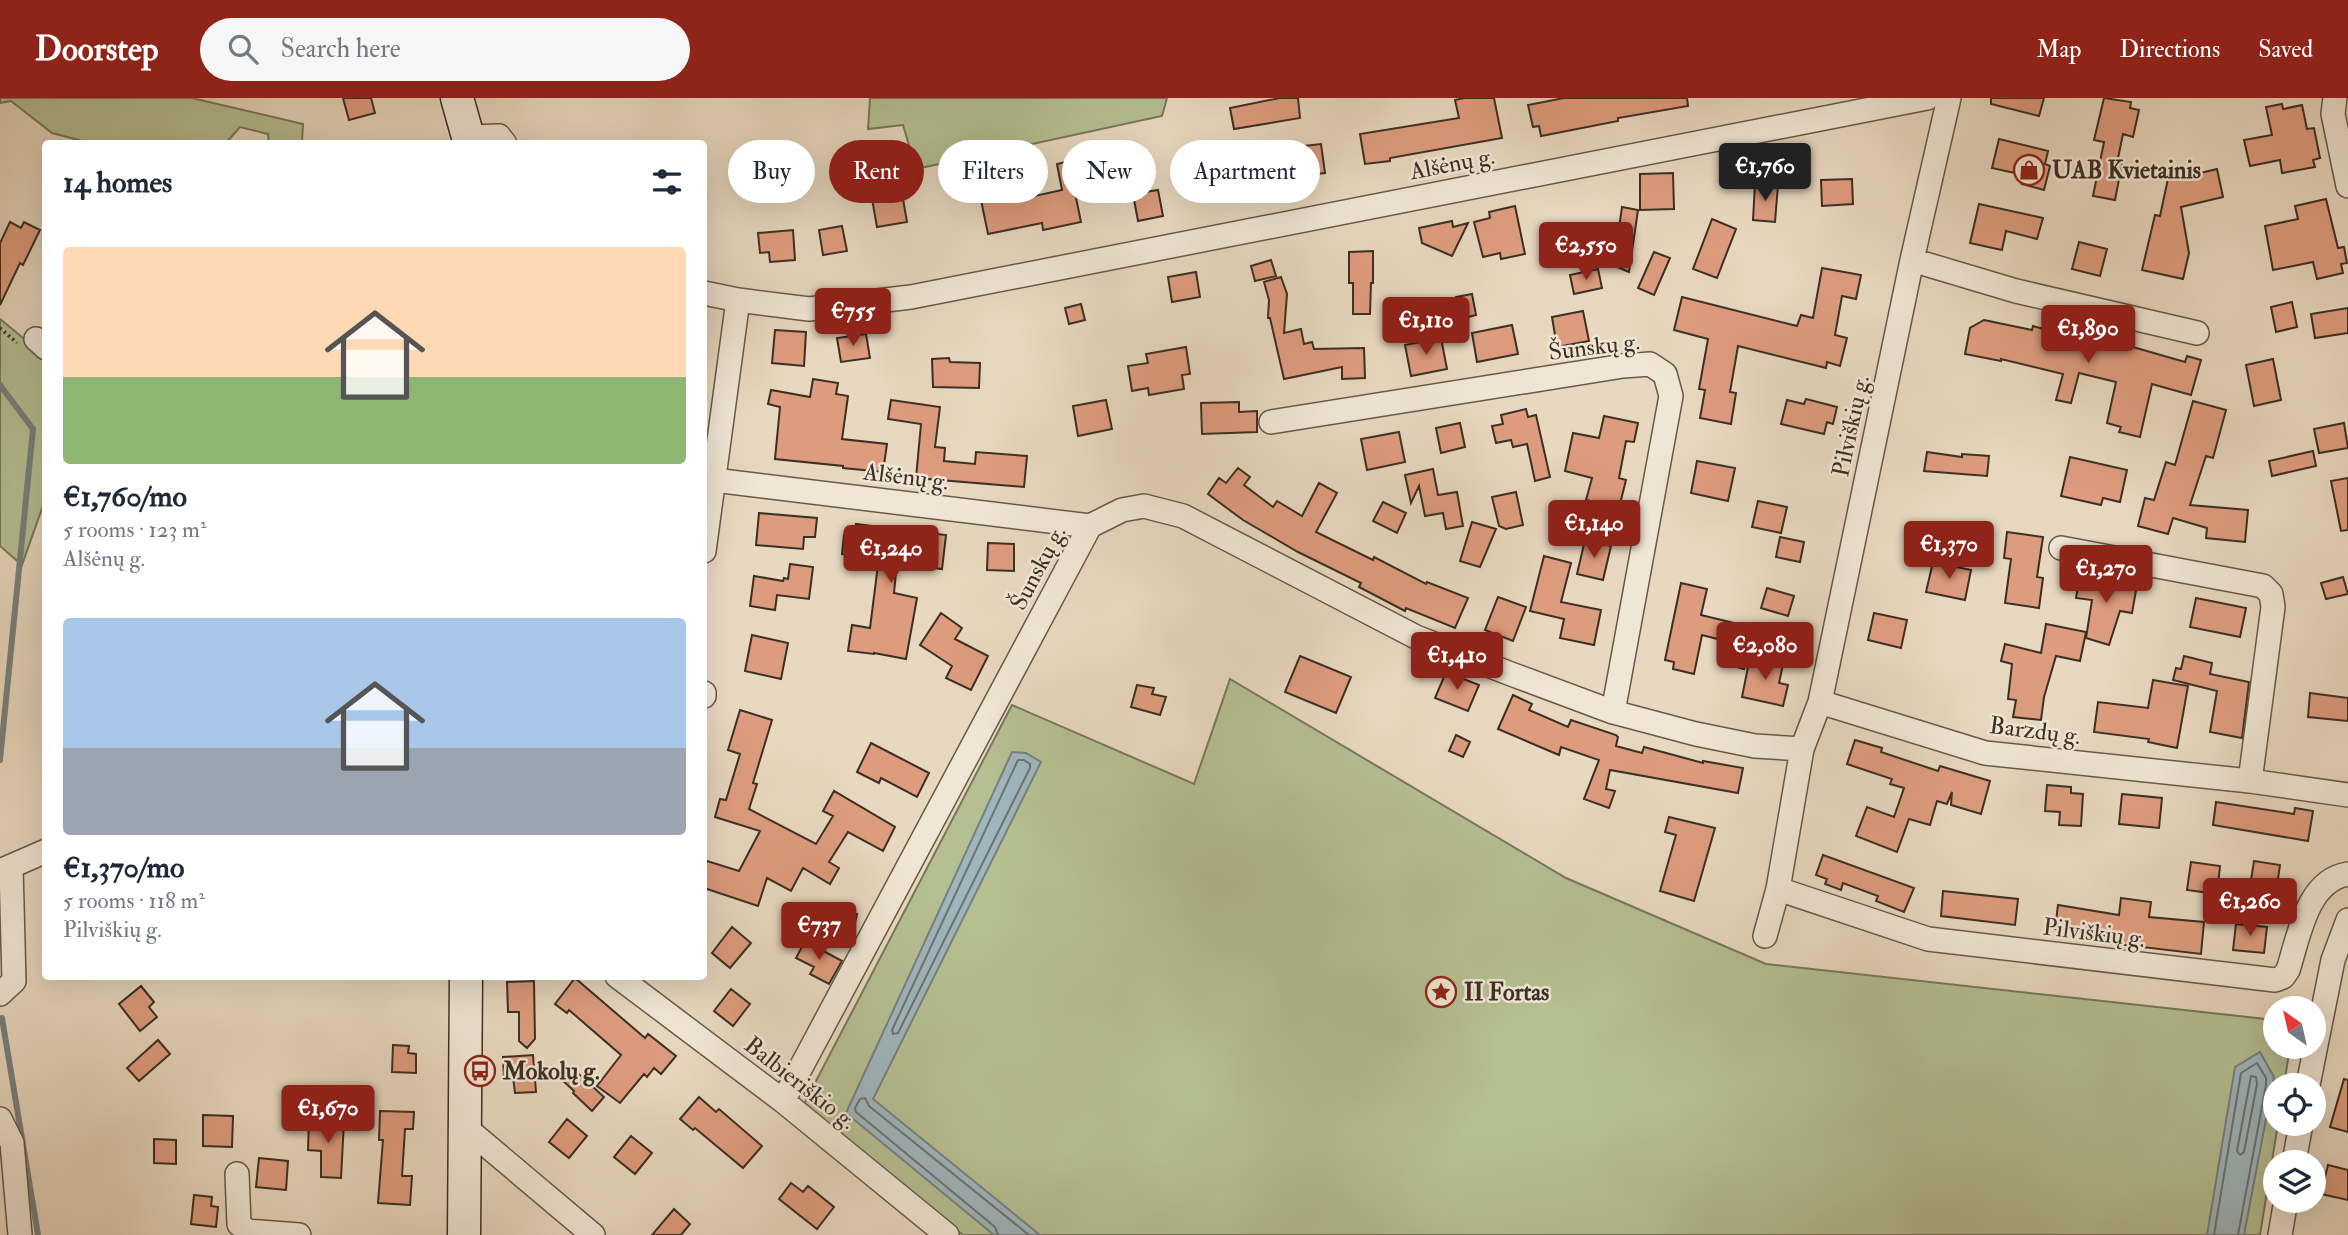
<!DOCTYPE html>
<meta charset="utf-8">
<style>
:root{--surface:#fff;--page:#f6f6f7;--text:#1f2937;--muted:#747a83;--accent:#8f2418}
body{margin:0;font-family:"IM FELL Double Pica",serif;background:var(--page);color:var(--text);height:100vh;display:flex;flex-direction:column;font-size:26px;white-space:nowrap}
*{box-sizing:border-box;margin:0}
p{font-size:23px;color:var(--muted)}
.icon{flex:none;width:38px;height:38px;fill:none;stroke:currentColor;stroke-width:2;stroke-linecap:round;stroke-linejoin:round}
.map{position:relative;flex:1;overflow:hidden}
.details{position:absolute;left:42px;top:42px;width:665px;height:840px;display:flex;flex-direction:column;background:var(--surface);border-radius:7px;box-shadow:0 7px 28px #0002}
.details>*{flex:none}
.top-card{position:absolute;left:728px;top:42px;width:665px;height:63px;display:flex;gap:14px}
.needle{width:46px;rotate:326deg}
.controls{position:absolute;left:2263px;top:898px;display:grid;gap:14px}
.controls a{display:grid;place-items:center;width:63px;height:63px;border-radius:50%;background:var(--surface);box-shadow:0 7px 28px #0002;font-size:35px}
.price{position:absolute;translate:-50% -60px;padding:0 16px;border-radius:7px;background:var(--accent);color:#fff;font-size:23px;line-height:46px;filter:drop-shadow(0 2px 4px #0008)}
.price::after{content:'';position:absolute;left:50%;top:42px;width:21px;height:16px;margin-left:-10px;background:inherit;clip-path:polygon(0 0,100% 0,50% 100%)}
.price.current{background:#222;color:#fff}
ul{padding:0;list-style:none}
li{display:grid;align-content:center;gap:14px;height:371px;padding:0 21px}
li span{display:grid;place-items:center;height:217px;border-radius:7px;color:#555}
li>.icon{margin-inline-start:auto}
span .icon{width:126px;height:126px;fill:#fffc;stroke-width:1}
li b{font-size:30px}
h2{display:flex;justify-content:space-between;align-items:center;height:84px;padding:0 21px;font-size:30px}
.pill{padding:0 24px;border-radius:32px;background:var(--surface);box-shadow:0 7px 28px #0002;font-size:24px;line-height:63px}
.pill.current{background:var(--accent);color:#fff}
header{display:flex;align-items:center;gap:42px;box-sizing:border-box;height:98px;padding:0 35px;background:var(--accent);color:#fff}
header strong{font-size:33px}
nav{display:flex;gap:38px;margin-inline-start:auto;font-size:24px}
.search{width:490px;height:63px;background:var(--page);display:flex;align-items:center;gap:18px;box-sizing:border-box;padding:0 24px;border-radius:38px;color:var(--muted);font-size:26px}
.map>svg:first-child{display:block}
</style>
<header>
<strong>Doorstep</strong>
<div class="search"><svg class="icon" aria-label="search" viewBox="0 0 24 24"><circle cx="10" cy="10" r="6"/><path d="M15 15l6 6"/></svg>Search here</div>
<nav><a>Map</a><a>Directions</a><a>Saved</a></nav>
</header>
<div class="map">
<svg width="2348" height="1137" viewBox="0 0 2348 1137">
<rect width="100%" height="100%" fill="#e8d8bf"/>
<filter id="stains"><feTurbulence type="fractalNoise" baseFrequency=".00286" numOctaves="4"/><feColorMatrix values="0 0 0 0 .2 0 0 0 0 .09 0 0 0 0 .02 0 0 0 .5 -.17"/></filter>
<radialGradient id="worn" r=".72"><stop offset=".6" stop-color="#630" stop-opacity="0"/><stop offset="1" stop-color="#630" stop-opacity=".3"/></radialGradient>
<path fill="#b5bf92" stroke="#78775b" stroke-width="2" d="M0 0H192L303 26 302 45H269L268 36 240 29 226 45H90L52 35 11 3 0 5Z
M870 0H1167L1162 18 916 71 903 27 868 31Z
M0 221 45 258V402L22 467 0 448Z
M1230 581 1566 780 1766 866 2275 922V948L2290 949 2284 987H2275V1026H2278L2260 1137H963L804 1006 1012 607 1194 686Z"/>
<path fill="#9eb6be" stroke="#778080" stroke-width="2" d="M1012 654 1026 655 1041 664 873 1001 1040 1137H994L846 1015Z
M2260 954 2274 979 2244 1137H2207L2235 969Z"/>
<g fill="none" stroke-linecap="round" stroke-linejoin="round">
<path stroke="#6d7271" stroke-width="2" d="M1018 662H1024L1030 666V670L898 935 893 936 892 932Z
M2251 978 2256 979 2257 986 2244 1054 2240 1057 2237 1053Z
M998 1137 995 1129 856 1014 855 1010 860 1001 865 1000 869 1008 1029 1137
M2214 1137 2241 975 2257 965 2266 980V987L2238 1137"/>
<path stroke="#778080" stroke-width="6" d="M0 287 33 331 0 662
M2 920 38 1137"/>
</g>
<path fill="#de9c7e" stroke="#3c2f24" stroke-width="2" d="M343 0H371L375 15 349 22Z
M1280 0H1298L1300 20 1234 31 1230 10Z
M1464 0H1494L1502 40 1390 60V63L1365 66 1360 36 1459 20 1455 2Z
M1564 0H1687L1688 8 1618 20V23L1541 38 1539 28 1533 29 1528 7Z
M1991 0H2044L2039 18 1991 6Z
M2104 0 2131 4 2130 10 2139 12 2133 39 2123 36 2117 65 2122 66 2115 102 2093 98 2104 44 2094 42Z
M2282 6 2283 11 2302 7 2307 31 2314 30 2320 60 2313 62 2315 69 2282 75 2280 62 2250 68 2244 42 2272 37 2266 9Z
M1999 41 2048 53 2045 66 2050 68 2044 92 2022 86 2024 77 1992 70Z
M1321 46 1325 75 1298 78 1295 49Z
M898 57 905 95 878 78 875 61Z
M1079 61 1084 88 1074 90 1081 124 1043 132 1042 125 988 136 981 102 1015 95 1016 102 1062 92 1057 66Z
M1250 66 1252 77 1263 75 1266 93 1215 102 1210 74Z
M2217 71 2223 99 2181 109 2189 155 2183 181 2142 172 2155 117 2160 118 2169 76 2188 78Z
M1673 75 1674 111 1640 112V76Z
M1852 81 1853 106 1822 108 1821 82Z
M1755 86 1778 87 1775 124 1753 122Z
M1158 92 1163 118 1138 123 1133 96Z
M902 95 907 124 877 129 872 101Z
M2326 101 2338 150 2344 149 2347 165 2341 166 2343 175 2317 181 2313 164 2273 172 2265 128 2298 121 2295 108Z
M1979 106 2043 120 2037 141 2006 133 2002 152 1970 145Z
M1515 108 1525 156 1501 161 1500 155 1483 159 1474 124 1490 120 1489 114Z
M1622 109 1638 112 1629 174 1580 153 1618 137Z
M1712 121 1736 131 1717 180 1693 171Z
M1452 123 1453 129 1468 125 1452 158 1422 145 1419 130Z
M10 124 21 130 24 124 40 132 23 167 20 165 0 207V145Z
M842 128 847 153 823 157 819 132Z
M793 132 795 162 770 164 769 154 760 155 758 135Z
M2079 144 2107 151 2100 178 2072 171Z
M1373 153V185H1371L1370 216H1353V185H1349V154Z
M1654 154 1670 160 1654 197 1638 190Z
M1271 162 1276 178 1255 183 1251 168Z
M1822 170 1861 177 1856 201 1842 198 1835 237 1847 240 1840 268 1827 264 1826 270 1738 248 1730 294 1736 295 1731 326 1700 320 1705 292 1699 291 1708 241 1674 232 1682 199 1797 228 1801 217 1813 220Z
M1598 171 1602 190 1574 196 1570 177Z
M1196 174 1200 199 1172 204 1168 179Z
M1281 179 1287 196 1284 235 1301 231 1304 246 1312 244 1314 251 1364 250 1365 280 1342 281V269L1284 281 1270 220H1268L1269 202 1264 184Z
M1472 196 1476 217 1460 221 1456 199Z
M2292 204 2297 229 2276 234 2271 209Z
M1081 206 1085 222 1069 226 1065 210Z
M2348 210V235L2315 240 2311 216Z
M1583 213 1589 243 1557 249 1552 219Z
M1984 222 2032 232 2033 228 2051 233 2052 229 2134 247 2133 249 2185 264 2187 258 2201 262 2191 297 2152 286 2140 339 2119 334 2121 329 2107 325 2116 284 2079 275 2071 305 2056 302 2063 276 2001 261V263L1965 256 1970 230Z
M1512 227 1518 256 1477 264 1472 235Z
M775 232 806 234 804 268 772 265Z
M866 236 870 260 841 264 837 240Z
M1441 240 1447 271 1411 278 1405 247Z
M1186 249 1190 276 1182 277 1184 291 1149 297 1148 290 1132 293 1128 268 1148 265 1146 256Z
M949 260 950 264 980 265 979 290 933 289 932 261Z
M2273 261 2281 302 2254 308 2246 267Z
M813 281 838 285 836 296 848 298 842 341 887 346 883 374 843 370V368L775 361 780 309 768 306 771 292 810 299Z
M1806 301 1837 309 1833 326 1827 324 1824 336 1781 326 1787 302 1804 306Z
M891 302 940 309 935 349 945 350 944 363 975 366 976 354 1027 358 1024 389 916 380 921 326 888 321Z
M1106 302 1112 331 1078 338 1073 308Z
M2193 303 2226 312 2213 360 2206 358 2190 407 2248 412 2245 444 2206 440 2207 430 2173 420 2168 436 2138 428 2145 400 2154 402 2166 364 2175 367Z
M1239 304V314L1257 313V334L1202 336 1201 305Z
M1526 311 1528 319 1536 317 1550 379 1535 383 1527 346 1513 349 1511 342 1496 345 1492 328 1503 326 1501 317Z
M1604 318 1638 325 1634 344 1626 343 1619 380 1626 382 1619 410 1586 402 1592 380 1565 373 1573 335 1599 340Z
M1460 325 1465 349 1441 355 1436 330Z
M2344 325 2348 350 2319 355 2314 331Z
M1399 334 1405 364 1367 372 1361 341Z
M2313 353 2316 368 2272 378 2269 363Z
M1927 354 1962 359V356L1989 358 1987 378 1924 373Z
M2070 359 2127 372 2120 404 2103 400 2101 407 2061 398Z
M1697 363 1735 370 1728 403 1691 395Z
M1238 370 1250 379 1244 387 1273 409 1277 403 1302 418 1319 385 1337 395 1316 434 1373 462 1374 459 1426 486 1427 484 1468 500 1455 530 1406 510 1405 513 1359 489 1361 485 1298 454 1243 422 1208 396 1219 380 1226 385Z
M1433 371 1438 397 1457 394 1463 428 1446 431 1443 415 1425 418 1419 388 1411 405 1405 377Z
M2348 380V432L2341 433 2331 383Z
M1516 394 1523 427 1506 431 1499 428 1492 399Z
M1758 403 1787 409 1781 435 1752 429Z
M1383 404 1406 415 1397 435 1373 423Z
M759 415 817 420 815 439H804L803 451 756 447Z
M1472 424 1496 431 1480 469 1460 463Z
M856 426 946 437 942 471 897 465 894 495 917 500 906 561 874 555V556L848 553 852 527 870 530 879 459 842 456 844 437 855 438Z
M2007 434 2043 439 2037 479 2043 480 2039 510 2005 505 2011 461 2004 460Z
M1780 439 1804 444 1800 464 1776 459Z
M1585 442 1611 448 1603 482 1577 476Z
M988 445 1014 446V473L987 472Z
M1544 458 1571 465 1561 504 1601 512 1594 547 1560 540 1564 521 1530 513Z
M1933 464 1971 472 1965 502 1926 494Z
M790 466 813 469 809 501 777 497 775 512 750 508 754 478 783 483 784 480 788 481Z
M2090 478 2137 487 2132 515 2120 513 2109 547 2086 540 2092 502 2076 500 2079 483 2089 485Z
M2343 479 2348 496 2326 501 2321 485Z
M1681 485 1707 491 1701 517 1734 525 1729 544 1702 537 1694 576 1673 571 1674 564 1665 562Z
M1767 490 1794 498 1788 518 1761 510Z
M1498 499 1526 509 1513 543 1485 532Z
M2196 500 2246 510 2240 539 2190 529Z
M941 515 962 530 955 541 988 558 971 592 946 580 952 568 920 547Z
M1874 515 1907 522 1901 550 1868 542Z
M2046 526 2086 534 2080 563 2056 558 2044 599 2041 622 2013 619 2016 602 2008 601 2012 566 2001 563 2005 546 2041 555Z
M752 537 788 545 781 581 745 573Z
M1730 544 1749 549 1744 571 1725 566Z
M1300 558 1351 579 1336 615 1285 594Z
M2184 558 2212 565 2210 576 2249 584 2242 640 2210 634 2217 593 2173 582 2176 570 2181 571Z
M1750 559 1783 566 1779 585 1788 587 1783 608 1742 599Z
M1446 574 1479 587 1468 613 1435 600Z
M2153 582 2188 588 2177 650 2148 644 2149 641 2094 634 2098 604 2148 610Z
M1137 587 1154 590 1152 596 1166 599 1160 617 1131 609Z
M2310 595 2348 600V623L2308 619Z
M1513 597 1532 606 1529 612 1568 629 1571 622 1616 637 1618 639 1616 648 1642 655 1644 649 1703 665V663L1743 670 1738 695 1610 672 1606 691 1615 693 1609 710 1584 701 1599 662 1561 649 1559 657 1498 631Z
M740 612 772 622 753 685 757 686 749 711 816 746 833 718 823 713 834 693 895 729 883 753 848 734 829 764 839 770 830 786 803 770 791 793 767 780 758 808 704 790V762L739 773 760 733 715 719 720 701 726 702 740 656 728 652Z
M1456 637 1470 644 1463 659 1449 653Z
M1855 642 1882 650 1881 654 1938 673 1940 668 1990 683 1981 716 1951 707 1952 694 1947 706 1937 703 1930 727 1909 721 1897 754 1856 738 1867 709 1894 719 1904 690 1890 686 1892 681 1847 666Z
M871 645 929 675 917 699 881 680 879 685 857 674Z
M2047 687 2071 689V695L2083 696 2081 728 2059 727 2060 714 2045 713Z
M2122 696 2162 700 2159 730 2119 726Z
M2216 704 2294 716 2295 710 2313 713 2308 743 2213 727Z
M1669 719 1715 730 1694 803 1660 793 1676 737 1665 734Z
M1823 757 1914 790 1904 814 1876 803 1878 798 1843 785 1841 792 1825 786 1827 781 1816 777Z
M2254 763 2280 767 2277 787 2251 782Z
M2191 764 2220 768 2217 796 2187 792Z
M1943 793 2018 801 2015 827 1941 818Z
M2121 800 2151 804 2149 819 2204 824 2201 856 2108 845 2109 838 2055 831 2058 807 2119 817Z
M834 811 857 816 852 839 830 835Z
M2236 826 2267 829 2264 855 2233 852Z
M732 829 751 845 730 870 712 855Z
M805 843 842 863 829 886 810 876 814 869 796 860Z
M575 880 645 940 648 936 676 958 661 976 654 970 647 979 644 976 620 1005 597 988 621 957 569 912 567 915 555 906Z
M534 883 535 941 527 950 519 943V914H508L507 884Z
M141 888 154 904 149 909 157 919 140 933 119 906Z
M731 891 750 906 733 928 714 913Z
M158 942 170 956 139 983 127 970Z
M393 947 409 948 408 955 416 956V975L392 974Z
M533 957 536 994 515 995 513 979 504 980 503 959Z
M571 969 604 999 592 1013 573 995 574 993 561 981Z
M2344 981 2348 982V1034L2330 1029Z
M699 999 716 1014 719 1011 762 1048 743 1070 695 1030 693 1032 680 1021Z
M380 1013 414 1014 413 1031H405L402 1078H412L410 1107 378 1105 383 1042H379Z
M203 1017 233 1018 232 1049 203 1048Z
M309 1021 344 1023 341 1080 321 1079V1053L308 1052Z
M567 1021 587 1038 569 1060 549 1044Z
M631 1038 652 1055 635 1076 614 1059Z
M154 1041 176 1042V1066L154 1065Z
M259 1060 288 1063 286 1092 256 1089Z
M2328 1067 2348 1072V1102L2321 1096Z
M791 1085 803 1094 808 1088 834 1109 817 1131 779 1101Z
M194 1097 212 1099 211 1108 218 1109 216 1129 191 1126Z
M674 1111 690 1126 681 1137H652Z"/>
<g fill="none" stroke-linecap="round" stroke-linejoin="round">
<g stroke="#67594b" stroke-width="26">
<path id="minor" d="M2335 0 2333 16 2348 88
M469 39 499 38 505 46
M1912 162 2016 193 2197 235
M704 195 738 202 809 211 911 199 1927 0
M36 241 46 250
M1271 324 1623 268 1650 266 1665 276 1671 298 1613 614
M714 382 1090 428
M2061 450 2263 488 2271 496 2273 509 2250 683
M704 453 738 202
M704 595V598
M1820 604 1985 655 2250 683 2348 697
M0 773 46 753
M1778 791 1928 841 2275 882 2283 879 2288 872C2299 838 2307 782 2348 776
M1765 838 1778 791 1802 651 1820 604 1912 162 1949 0
M617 878 783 1003 947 1137
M0 896 14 883 11 769
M2308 987 2333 862 2348 822
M783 1003 1090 428 1122 412 1144 408 1183 418 1416 539 1511 576 1613 614 1696 636 1755 648 1802 651
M0 1021 12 1045 20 1137
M466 1030 593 1137
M2294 1064 2301 1026
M237 1076 239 1126 247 1133 299 1137
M2280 1137 2286 1102"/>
</g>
<g stroke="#3c2f24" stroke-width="35">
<path id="secondary" d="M457 0 470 46
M464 1137 466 878"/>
</g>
<path stroke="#3c2f24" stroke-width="3.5" stroke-dasharray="2 3.5" stroke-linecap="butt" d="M0 230 17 245"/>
<use href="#minor" stroke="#f0e6d5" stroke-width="23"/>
<use href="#secondary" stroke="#f0e6d5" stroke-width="32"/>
</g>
<defs>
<g id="shop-ring" transform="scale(1.575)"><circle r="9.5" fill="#f0e6d5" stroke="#8f2418" stroke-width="1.5"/><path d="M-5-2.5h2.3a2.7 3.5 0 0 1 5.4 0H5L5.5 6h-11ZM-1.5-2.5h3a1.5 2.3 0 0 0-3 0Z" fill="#8f2418"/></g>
<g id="sight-ring" transform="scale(1.575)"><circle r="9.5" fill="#f0e6d5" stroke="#8f2418" stroke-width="1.5"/><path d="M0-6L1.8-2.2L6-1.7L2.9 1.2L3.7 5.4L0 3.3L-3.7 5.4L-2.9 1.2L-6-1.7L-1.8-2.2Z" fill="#8f2418"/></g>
<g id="bus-ring" transform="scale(1.575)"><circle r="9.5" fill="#f0e6d5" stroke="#8f2418" stroke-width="1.5"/><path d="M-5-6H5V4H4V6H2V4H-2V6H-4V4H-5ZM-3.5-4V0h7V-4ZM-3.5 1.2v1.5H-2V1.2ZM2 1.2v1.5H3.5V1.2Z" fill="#8f2418"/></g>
</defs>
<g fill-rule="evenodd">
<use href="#shop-ring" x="2029" y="72"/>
<use href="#sight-ring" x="1441" y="894"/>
<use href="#bus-ring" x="480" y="973"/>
</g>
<g text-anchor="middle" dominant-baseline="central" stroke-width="5" stroke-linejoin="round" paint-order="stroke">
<g font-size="24" fill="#3c2f24" stroke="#f0e6d5">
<text transform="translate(1452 66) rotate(-11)">Alšėnų g.</text>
<text transform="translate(1594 249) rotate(-7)">Šunskų g.</text>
<text transform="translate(1851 328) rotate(-78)">Pilviškių g.</text>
<text transform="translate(906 379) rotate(7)">Alšėnų g.</text>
<text transform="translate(1038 470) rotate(-62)">Šunskų g.</text>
<text transform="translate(2035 633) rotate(7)">Barzdų g.</text>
<text transform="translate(2094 835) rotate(7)">Pilviškių g.</text>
<text transform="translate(800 985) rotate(38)">Balbieriškio g.</text>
</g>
<g font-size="24" font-weight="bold" fill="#3c2f24" stroke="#f0e6d5" text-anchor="start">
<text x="2052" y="72">UAB Kvietainis</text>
<text x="1464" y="894">II Fortas</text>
<text x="503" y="973">Mokolų g.</text>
</g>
</g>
<rect width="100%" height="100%" filter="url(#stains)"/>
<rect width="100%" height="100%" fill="url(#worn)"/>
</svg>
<div class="controls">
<a><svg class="needle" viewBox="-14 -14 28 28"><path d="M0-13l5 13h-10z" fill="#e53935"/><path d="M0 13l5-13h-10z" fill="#747a83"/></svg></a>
<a><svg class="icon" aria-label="locate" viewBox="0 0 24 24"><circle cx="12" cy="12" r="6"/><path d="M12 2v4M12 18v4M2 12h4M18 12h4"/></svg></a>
<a><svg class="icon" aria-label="layers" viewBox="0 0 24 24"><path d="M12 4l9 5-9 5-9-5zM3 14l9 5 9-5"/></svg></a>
</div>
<b class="price current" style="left:1765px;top:105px">€1,760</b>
<b class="price" style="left:1586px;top:184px">€2,550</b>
<b class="price" style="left:853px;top:250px">€755</b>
<b class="price" style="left:1426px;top:259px">€1,110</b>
<b class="price" style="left:2088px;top:267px">€1,890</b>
<b class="price" style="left:1594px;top:462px">€1,140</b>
<b class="price" style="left:1949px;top:483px">€1,370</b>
<b class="price" style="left:891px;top:487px">€1,240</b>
<b class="price" style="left:2106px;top:507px">€1,270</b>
<b class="price" style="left:1765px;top:584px">€2,080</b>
<b class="price" style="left:1457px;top:594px">€1,410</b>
<b class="price" style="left:2250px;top:840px">€1,260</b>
<b class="price" style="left:819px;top:864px">€737</b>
<b class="price" style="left:328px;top:1047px">€1,670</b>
<div class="top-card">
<a class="pill">Buy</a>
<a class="pill current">Rent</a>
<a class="pill">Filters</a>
<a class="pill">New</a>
<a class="pill">Apartment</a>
</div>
<section class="details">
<h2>14 homes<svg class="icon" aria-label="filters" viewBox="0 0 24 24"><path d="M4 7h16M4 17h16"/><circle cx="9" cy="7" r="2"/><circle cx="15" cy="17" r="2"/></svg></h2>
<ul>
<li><span style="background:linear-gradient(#ffd9b3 60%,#8fb573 0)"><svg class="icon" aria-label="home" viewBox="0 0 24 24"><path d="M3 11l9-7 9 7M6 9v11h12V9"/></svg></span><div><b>€1,760/mo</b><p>5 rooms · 123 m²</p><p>Alšėnų g.</p></div></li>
<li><span style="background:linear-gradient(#a9c7e8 60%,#9aa5b1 0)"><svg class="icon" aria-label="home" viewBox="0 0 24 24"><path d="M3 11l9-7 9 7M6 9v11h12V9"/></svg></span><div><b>€1,370/mo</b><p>5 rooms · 118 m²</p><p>Pilviškių g.</p></div></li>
</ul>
</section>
</div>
